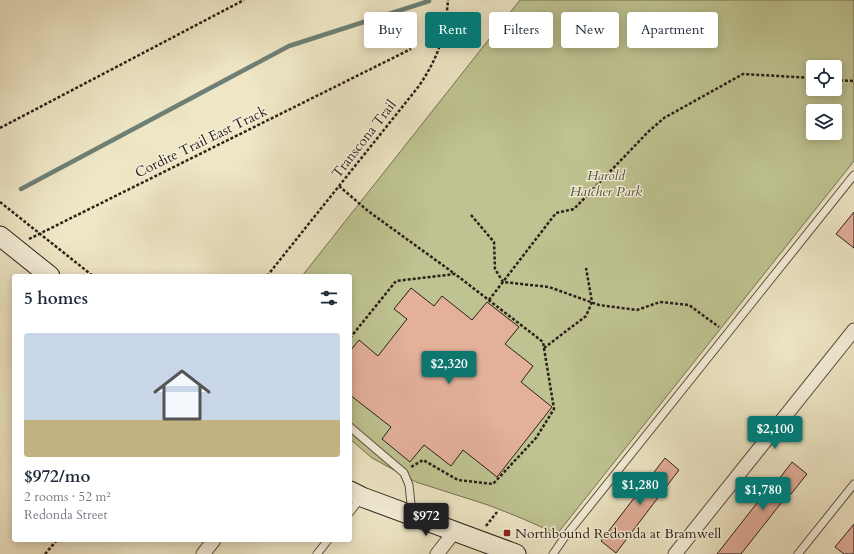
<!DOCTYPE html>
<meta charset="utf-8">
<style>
:root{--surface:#fff;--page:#f6f6f7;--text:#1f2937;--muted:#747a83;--accent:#0f766e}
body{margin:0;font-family:Cardo,serif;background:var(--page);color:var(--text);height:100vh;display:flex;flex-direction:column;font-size:15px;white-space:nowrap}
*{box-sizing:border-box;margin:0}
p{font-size:13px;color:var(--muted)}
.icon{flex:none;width:22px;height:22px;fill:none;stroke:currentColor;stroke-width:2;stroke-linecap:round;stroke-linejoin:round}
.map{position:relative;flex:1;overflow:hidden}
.panel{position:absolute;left:12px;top:274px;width:340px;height:268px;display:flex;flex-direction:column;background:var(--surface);border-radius:4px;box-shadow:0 2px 10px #0003}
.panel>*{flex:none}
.guide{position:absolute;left:364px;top:12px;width:380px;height:36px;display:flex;gap:8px}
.controls{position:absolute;left:806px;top:60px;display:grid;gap:8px}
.controls a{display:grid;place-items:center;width:36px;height:36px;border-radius:4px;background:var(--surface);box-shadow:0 2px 10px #0003;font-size:20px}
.price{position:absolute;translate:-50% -34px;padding:0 9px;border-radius:4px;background:var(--accent);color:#fff;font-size:13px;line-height:26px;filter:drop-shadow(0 1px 2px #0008)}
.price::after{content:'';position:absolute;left:50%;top:24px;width:12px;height:9px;margin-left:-6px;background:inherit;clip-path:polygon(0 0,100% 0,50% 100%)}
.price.on{background:#222;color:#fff}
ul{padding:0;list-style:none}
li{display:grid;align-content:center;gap:8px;height:212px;padding:0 12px}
li span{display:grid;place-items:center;height:124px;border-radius:4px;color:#555}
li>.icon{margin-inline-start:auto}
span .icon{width:72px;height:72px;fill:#fffc;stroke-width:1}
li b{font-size:17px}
h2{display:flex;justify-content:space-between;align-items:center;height:48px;padding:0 12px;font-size:17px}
.chip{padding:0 14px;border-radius:4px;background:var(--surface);box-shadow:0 2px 10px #0003;font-size:14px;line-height:36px}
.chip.on{background:var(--accent);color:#fff}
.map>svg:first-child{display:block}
</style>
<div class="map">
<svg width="854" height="554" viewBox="0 0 854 554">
<rect width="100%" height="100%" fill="#eee6c5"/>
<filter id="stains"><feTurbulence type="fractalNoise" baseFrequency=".005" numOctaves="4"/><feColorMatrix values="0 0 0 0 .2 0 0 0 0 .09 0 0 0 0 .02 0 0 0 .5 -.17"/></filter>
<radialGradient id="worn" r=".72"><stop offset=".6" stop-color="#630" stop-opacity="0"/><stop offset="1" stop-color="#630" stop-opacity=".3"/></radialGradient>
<path fill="#bec391" stroke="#767156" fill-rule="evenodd" d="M520 0H854V161L557 534 521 518 488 505 416 482 372 458 350 439V276H302ZM813 67H835V89H813ZM813 111H835V133H813Z"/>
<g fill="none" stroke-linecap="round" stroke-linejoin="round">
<path stroke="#6e8075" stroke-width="4.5" d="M21 189 289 46 429 1"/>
</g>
<path fill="#e3b09a" stroke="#2d1f1a" d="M854 212V248L836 234Z
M411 288 434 306 442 296 472 320 487 302 519 327 505 344 533 366 521 382 552 407 497 477 463 450 451 466 424 445 410 462 382 439 391 427 350 395V351L359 340 378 356 407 319 394 309Z
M665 458 679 470 616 553 601 541Z
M792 462 807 474 791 494 789 493 741 554H717L768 489 770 491Z
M854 524V554H844L835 547Z"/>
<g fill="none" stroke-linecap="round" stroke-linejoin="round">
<g stroke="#5d5145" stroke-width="9">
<path id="lane" d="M350 427 404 473 409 485 412 513
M350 512 361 498
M317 554 328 540
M553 554 564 538 854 175
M798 554 854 484"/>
</g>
<g stroke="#5d5145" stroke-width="15">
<path id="street" d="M203 554 214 540
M437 554 455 531
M675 554 854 330"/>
</g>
<g stroke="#2d1f1a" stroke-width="21">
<path id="secondary" d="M0 236 50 276
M350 491 362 497 516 554"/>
</g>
<path stroke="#2d1f1a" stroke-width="2.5" stroke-dasharray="3 2" stroke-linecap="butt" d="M835 80 854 81
M0 128 244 0
M339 186 368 211 455 274
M0 202 93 276
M471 215 494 242 495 269 503 282 549 287 599 305 637 310 660 302 689 305 719 327
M29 239 411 49
M267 276 419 86C439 56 445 36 448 0
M489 300 556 213 574 209 648 132 664 118 743 74 813 78
M350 338 396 281 455 274 543 342 554 409 536 438 493 484 458 480 423 460 411 467
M544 348 586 316 592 302 586 268
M486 526 497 512
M45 554 57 540"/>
<use href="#lane" stroke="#f4efd9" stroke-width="7"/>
<use href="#street" stroke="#f4efd9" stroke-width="13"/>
<use href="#secondary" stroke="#f4efd9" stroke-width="19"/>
</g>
<rect fill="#8f2418" stroke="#f4efd9" stroke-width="1.5" x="503" y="529" width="8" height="8" rx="2"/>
<g text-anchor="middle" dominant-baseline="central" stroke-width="3" stroke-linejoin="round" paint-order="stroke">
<g font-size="14" fill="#2d1f1a" stroke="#f4efd9">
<text transform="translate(364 139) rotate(-52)">Transcona Trail</text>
<text transform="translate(201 142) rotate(-26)">Cordite Trail East Track</text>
</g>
<g font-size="14" font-style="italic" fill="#58503e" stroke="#f4efd9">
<text x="606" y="175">Harold<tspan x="606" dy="16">Hatcher Park</tspan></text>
</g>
<g font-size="14" fill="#2d1f1a" stroke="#f4efd9" text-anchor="start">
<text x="515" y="533">Northbound Redonda at Bramwell</text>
</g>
</g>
<rect width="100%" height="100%" filter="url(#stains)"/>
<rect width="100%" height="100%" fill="url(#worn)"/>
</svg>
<div class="controls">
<a><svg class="icon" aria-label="locate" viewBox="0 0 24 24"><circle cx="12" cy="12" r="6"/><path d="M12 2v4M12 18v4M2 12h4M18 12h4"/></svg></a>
<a><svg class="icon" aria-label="layers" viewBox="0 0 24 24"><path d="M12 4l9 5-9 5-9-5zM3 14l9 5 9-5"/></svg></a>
</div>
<b class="price" style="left:449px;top:385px">$2,320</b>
<b class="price" style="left:775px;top:450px">$2,100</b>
<b class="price" style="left:640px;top:506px">$1,280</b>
<b class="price" style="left:763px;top:511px">$1,780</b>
<b class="price on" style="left:426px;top:537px">$972</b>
<div class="guide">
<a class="chip">Buy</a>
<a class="chip on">Rent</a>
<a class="chip">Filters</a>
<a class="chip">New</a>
<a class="chip">Apartment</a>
</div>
<section class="panel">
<h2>5 homes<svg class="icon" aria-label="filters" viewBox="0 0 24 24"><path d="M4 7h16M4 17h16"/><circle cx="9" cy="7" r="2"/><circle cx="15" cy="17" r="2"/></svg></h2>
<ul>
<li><span style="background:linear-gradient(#c9d6e8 70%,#c2b280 0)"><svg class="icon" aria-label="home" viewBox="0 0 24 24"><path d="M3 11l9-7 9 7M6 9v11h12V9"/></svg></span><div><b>$972/mo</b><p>2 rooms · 52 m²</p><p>Redonda Street</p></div></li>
</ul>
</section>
</div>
